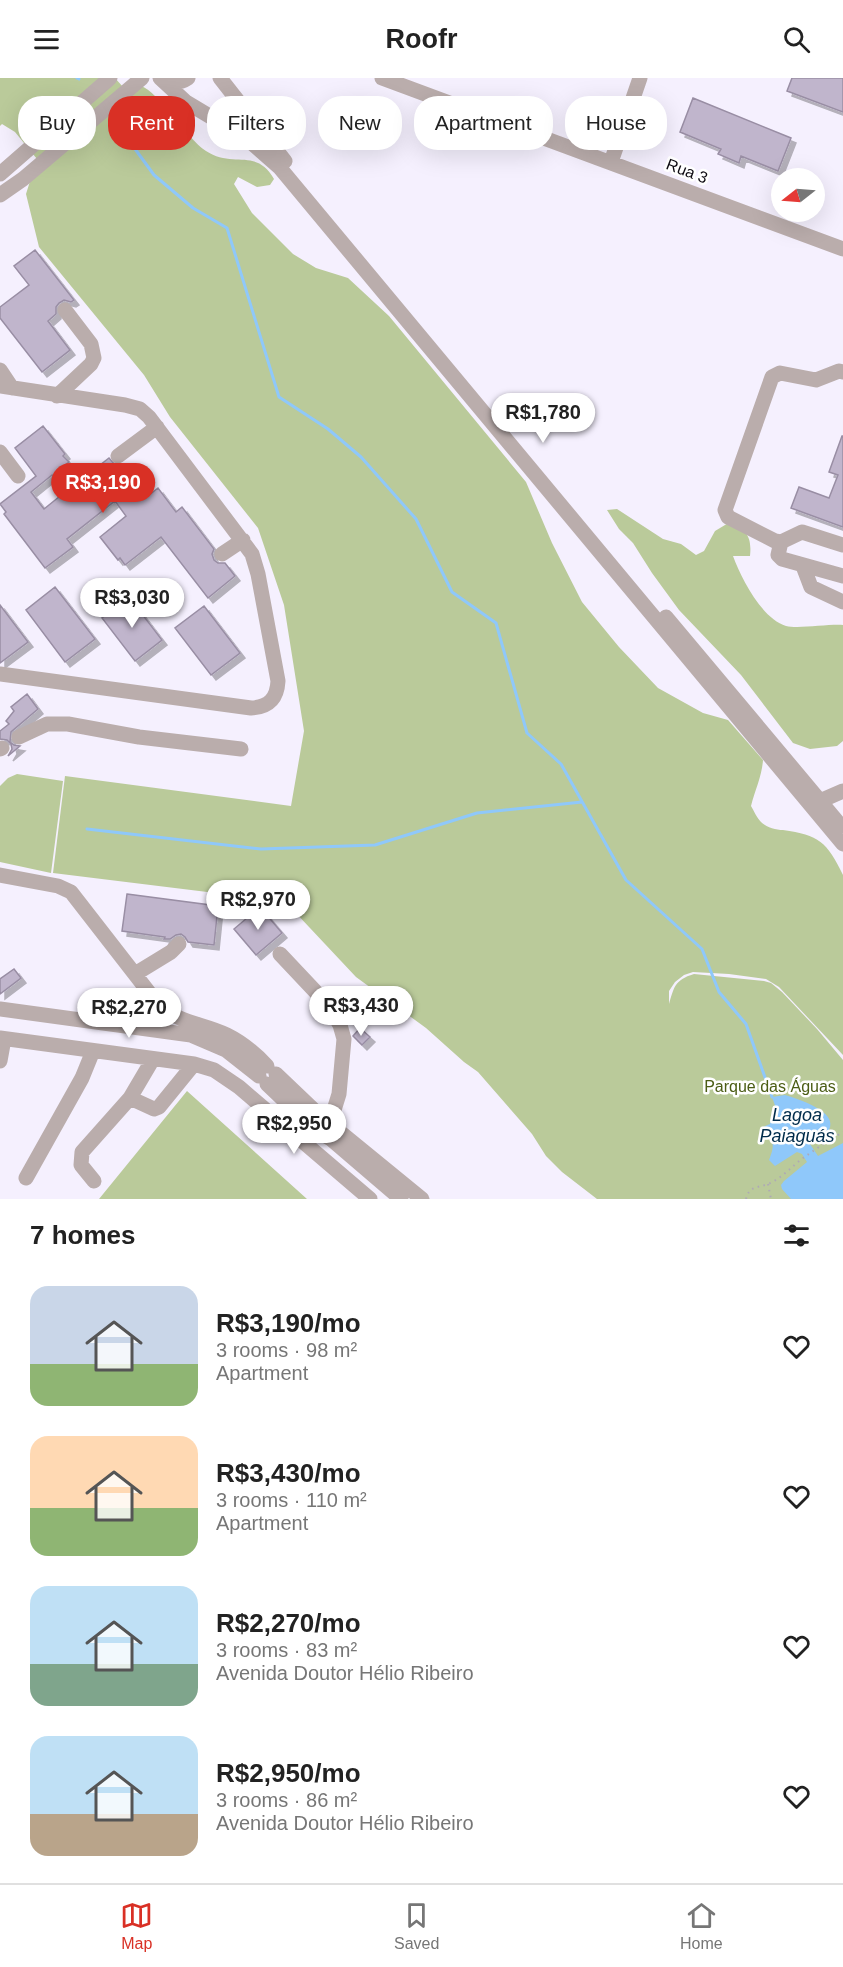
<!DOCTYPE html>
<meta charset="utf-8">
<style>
:root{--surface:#fff;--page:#f2f2f2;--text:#222;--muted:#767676;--line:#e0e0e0;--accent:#d93025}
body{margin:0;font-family:Helvetica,sans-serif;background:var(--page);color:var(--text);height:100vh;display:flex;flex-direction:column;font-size:22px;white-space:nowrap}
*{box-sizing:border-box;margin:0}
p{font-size:20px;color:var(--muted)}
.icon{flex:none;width:33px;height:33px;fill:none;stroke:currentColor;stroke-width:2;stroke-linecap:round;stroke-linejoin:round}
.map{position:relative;height:1121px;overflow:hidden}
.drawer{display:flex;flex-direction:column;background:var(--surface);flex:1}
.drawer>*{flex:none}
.top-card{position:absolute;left:18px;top:18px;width:807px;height:54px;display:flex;gap:12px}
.needle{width:39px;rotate:253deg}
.tools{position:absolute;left:771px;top:90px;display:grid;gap:12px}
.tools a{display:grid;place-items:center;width:54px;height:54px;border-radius:50%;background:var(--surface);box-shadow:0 6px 24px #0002;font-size:30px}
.price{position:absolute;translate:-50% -51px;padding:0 14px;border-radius:21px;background:#fff;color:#222;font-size:20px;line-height:39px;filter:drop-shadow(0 2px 3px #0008)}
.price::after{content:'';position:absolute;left:50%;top:36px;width:18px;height:14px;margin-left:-9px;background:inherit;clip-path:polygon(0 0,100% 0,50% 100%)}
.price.on{background:var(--accent);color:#fff}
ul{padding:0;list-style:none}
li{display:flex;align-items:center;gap:18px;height:150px;padding:0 30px}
li span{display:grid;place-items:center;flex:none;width:168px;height:120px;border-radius:18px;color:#555}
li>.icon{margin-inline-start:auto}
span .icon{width:72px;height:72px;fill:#fffc;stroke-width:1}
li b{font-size:26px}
h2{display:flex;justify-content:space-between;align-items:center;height:72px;padding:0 30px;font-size:26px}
.chip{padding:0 21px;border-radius:24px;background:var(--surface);box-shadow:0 6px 24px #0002;font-size:21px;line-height:54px}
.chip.on{background:var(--accent);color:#fff}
header{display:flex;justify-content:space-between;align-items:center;height:78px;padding:0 30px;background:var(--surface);font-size:27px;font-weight:700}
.tab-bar{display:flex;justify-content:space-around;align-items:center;height:84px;border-top:2px solid var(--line);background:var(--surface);font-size:16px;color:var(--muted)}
.tab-bar a{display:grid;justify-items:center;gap:3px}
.tab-bar .on{color:var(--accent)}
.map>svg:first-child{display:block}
</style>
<header><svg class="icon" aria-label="menu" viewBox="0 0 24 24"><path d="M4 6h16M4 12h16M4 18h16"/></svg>Roofr<svg class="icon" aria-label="search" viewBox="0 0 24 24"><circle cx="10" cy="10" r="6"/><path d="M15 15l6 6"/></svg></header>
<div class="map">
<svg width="843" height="1121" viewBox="0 0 843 1121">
<defs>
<filter id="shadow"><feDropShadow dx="5" dy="5" stdDeviation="0" flood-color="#0004"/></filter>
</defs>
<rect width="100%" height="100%" fill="#f5f0fe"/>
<path fill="#baca9a" d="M0 0H115L123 9C128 8 136 7 141 8 158 13 186 60 206 73 233 91 256 69 274 101L270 107 257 109 238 99 234 106 252 135 293 176 316 190 348 200 389 238 526 404 552 465 582 524 619 569 658 610 703 635 728 642 763 682C762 698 755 712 751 728 754 733 757 740 761 744 766 749 776 752 783 752 819 757 827 764 843 797V977L779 909 766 901 729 896 693 894 684 897 675 904 669 913V926C674 910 674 902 694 896L764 903 771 905 782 914 817 951 843 982V1121H597L562 1094 546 1078 532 1056 478 994 464 984 426 950 356 899 294 833 282 828 274 832 265 821 53 795 65 698 291 728 304 653 284 527 258 450 170 339 144 297 39 169 26 116 37 81 15 54 2 46 0 48Z
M617 431 663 461 681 466 696 477 704 473 715 453 730 444C747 452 752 459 750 478H733C741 500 762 541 786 548 798 551 828 546 843 547V663L837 668 810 671 793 665 741 597 679 532 652 495 633 465 619 451 607 432Z
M17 696 63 703 51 795 0 784V708L8 700Z
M187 1013 307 1121H99Z"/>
<path fill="#8fc8fa" d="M785 1017C797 1021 839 1033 829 1052 826 1058 816 1061 810 1066L818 1078 843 1065V1121H791L782 1111 781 1107 784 1103 807 1084 802 1076 797 1074 775 1088 769 1082C778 1060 769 1065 763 1049L770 1046 771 1040 775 1041 778 1036 772 1019Z"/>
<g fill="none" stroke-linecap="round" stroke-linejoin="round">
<path stroke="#8fc8fa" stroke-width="3" d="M77 0 79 1
M114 42 154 97 193 130 227 150 279 319 328 351 361 379 416 441 452 514 496 545 527 655 561 686 626 802 702 871 719 914 746 946 772 1019
M87 751 261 771 375 767 477 735 582 724"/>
</g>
<path fill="#c0b5cc" stroke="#998ea4" stroke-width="1.5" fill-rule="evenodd" filter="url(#shadow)" d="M792 0H843V34L787 13Z
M693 20 791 60 778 93 741 78 739 85 718 76 721 71 680 54Z
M594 31 603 35 592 67 582 64Z
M35 172 74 222 71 224 64 222 59 225 56 229V236L48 243 70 272 42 294 0 240V229L29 207 14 188Z
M43 348 65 376 63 378 69 384 60 391 73 408 109 380 115 387 124 386 148 418 158 410 176 434 182 429 214 471 212 476 214 482 218 485H225L235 498 208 520 161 459 125 487 120 480 118 482 100 459 126 438 115 423 67 461 73 469 45 490 4 436 6 434 0 426 36 398 15 370ZM52 397 65 414 44 431 31 414Z
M842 358H843V449L791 430 799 409 829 420 838 397 829 394Z
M55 509 95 561 65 584 26 532Z
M129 519 162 562 135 583 102 540Z
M0 527 28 564 0 585Z
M204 528 240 575 211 597 175 550Z
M27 616 38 631 11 654 10 664 14 667 20 668 8 678 12 671 11 666 7 662 0 661V653L9 646 6 643 14 633 11 629Z
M127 816 218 828 214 867 188 864 185 859 181 856 176 857 170 861H164L165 859 122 853Z
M260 829 282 855 256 877 234 851Z
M14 891 21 900 0 916V901Z
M360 950 370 959 362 967 353 958Z"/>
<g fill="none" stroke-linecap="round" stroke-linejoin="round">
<path stroke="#aea9b5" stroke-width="2" stroke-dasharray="1.5 4.5" stroke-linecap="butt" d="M768 1106 771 1121
M746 1121C749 1108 757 1110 768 1106 781 1101 791 1089 803 1080 816 1071 829 1062 843 1054"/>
<path stroke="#baadac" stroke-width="15" d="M160 0 186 24 246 60 280 90 843 766
M164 0C173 5 179 6 188 0
M220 0 285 83
M382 0 843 171
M611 84 640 0
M0 96 110 0
M0 117 23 101 142 0
M0 292 12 310
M843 294 839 293 816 302 780 295 772 299 725 432 728 439 775 463 781 464 802 454 843 467
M0 308 125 327 140 331 149 339 252 476 258 496 278 603C277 621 269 629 251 630L0 596
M57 318 91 286 94 280 91 266 65 232
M0 374 18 398
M118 378 157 349
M781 464 778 477 782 481 843 498
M222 476 243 462
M803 488 811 509 843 524
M666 539 841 748
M19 659 47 646H68L139 659 241 671
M0 671 2 670
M814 728 820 723 843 713
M0 797 58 808 71 814 158 926C180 946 202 945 227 957 243 965 255 975 267 988
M280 876 329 928 340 947 344 961 339 1016 334 1032 328 1036 296 1035
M135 896 171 874 179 866
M0 931 191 957 226 972 259 998
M0 960 194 986 214 992 239 1009 370 1121
M0 983 4 961
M276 996 318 1036 422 1121
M267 1006 288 1026 299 1040
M130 1020 154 1031 159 1029 194 986
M289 1036 331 1061 401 1121
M26 1100 82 1000 93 973
M94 1103 81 1087 82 1074 130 1020 153 981"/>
</g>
<g text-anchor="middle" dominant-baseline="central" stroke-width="5" stroke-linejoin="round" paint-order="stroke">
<g font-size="16" fill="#0d0a11" stroke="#fff">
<text transform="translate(687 93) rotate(21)">Rua 3</text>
</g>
<g font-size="16" fill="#4b5d15" stroke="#fff">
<text x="770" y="1008">Parque das Águas</text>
</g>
<g font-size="18" font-style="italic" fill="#002c4b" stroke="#fff">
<text x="797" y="1037">Lagoa<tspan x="797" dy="21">Paiaguás</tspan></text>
</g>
</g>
</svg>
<div class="tools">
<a><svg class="needle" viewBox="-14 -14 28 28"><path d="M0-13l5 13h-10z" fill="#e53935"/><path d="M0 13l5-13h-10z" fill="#767676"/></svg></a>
</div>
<b class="price" style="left:543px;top:366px">R$1,780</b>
<b class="price on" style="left:103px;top:436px">R$3,190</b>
<b class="price" style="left:132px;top:551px">R$3,030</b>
<b class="price" style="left:258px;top:853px">R$2,970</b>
<b class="price" style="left:361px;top:959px">R$3,430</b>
<b class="price" style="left:129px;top:961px">R$2,270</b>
<b class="price" style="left:294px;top:1077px">R$2,950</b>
<div class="top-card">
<a class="chip">Buy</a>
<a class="chip on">Rent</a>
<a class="chip">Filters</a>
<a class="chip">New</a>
<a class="chip">Apartment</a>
<a class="chip">House</a>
</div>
</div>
<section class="drawer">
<h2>7 homes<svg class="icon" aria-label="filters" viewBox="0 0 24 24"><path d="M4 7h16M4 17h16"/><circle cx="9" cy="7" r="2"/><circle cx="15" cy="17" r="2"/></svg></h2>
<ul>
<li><span style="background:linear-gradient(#c9d6e8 65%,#8fb573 0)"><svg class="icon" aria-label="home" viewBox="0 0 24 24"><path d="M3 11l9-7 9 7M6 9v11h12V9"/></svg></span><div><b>R$3,190/mo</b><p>3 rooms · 98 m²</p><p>Apartment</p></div><svg class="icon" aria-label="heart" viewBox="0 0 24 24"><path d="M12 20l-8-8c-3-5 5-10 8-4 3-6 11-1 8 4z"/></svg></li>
<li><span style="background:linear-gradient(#ffd9b3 60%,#8fb573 0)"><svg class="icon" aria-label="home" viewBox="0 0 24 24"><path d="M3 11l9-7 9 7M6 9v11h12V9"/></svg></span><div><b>R$3,430/mo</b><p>3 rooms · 110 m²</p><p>Apartment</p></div><svg class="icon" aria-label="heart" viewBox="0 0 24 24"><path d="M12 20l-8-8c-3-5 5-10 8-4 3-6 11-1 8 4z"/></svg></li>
<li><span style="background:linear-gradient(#bfe0f5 65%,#7fa58c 0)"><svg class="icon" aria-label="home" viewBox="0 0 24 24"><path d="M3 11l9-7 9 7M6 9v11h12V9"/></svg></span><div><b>R$2,270/mo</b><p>3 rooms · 83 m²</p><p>Avenida Doutor Hélio Ribeiro</p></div><svg class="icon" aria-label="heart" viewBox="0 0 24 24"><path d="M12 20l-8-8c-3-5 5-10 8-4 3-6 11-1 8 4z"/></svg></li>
<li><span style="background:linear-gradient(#bfe0f5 65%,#b9a48a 0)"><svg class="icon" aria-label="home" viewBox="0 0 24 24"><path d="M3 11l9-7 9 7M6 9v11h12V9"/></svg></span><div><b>R$2,950/mo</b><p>3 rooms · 86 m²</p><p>Avenida Doutor Hélio Ribeiro</p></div><svg class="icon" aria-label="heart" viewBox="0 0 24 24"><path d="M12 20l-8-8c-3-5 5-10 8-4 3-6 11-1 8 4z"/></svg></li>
</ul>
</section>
<nav class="tab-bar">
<a class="on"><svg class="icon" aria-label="map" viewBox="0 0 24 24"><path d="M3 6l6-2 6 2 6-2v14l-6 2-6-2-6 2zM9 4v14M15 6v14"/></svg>Map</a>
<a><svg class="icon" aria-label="saved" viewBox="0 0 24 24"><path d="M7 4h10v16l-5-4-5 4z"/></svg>Saved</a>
<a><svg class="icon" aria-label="home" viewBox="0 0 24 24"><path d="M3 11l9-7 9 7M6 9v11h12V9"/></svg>Home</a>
</nav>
